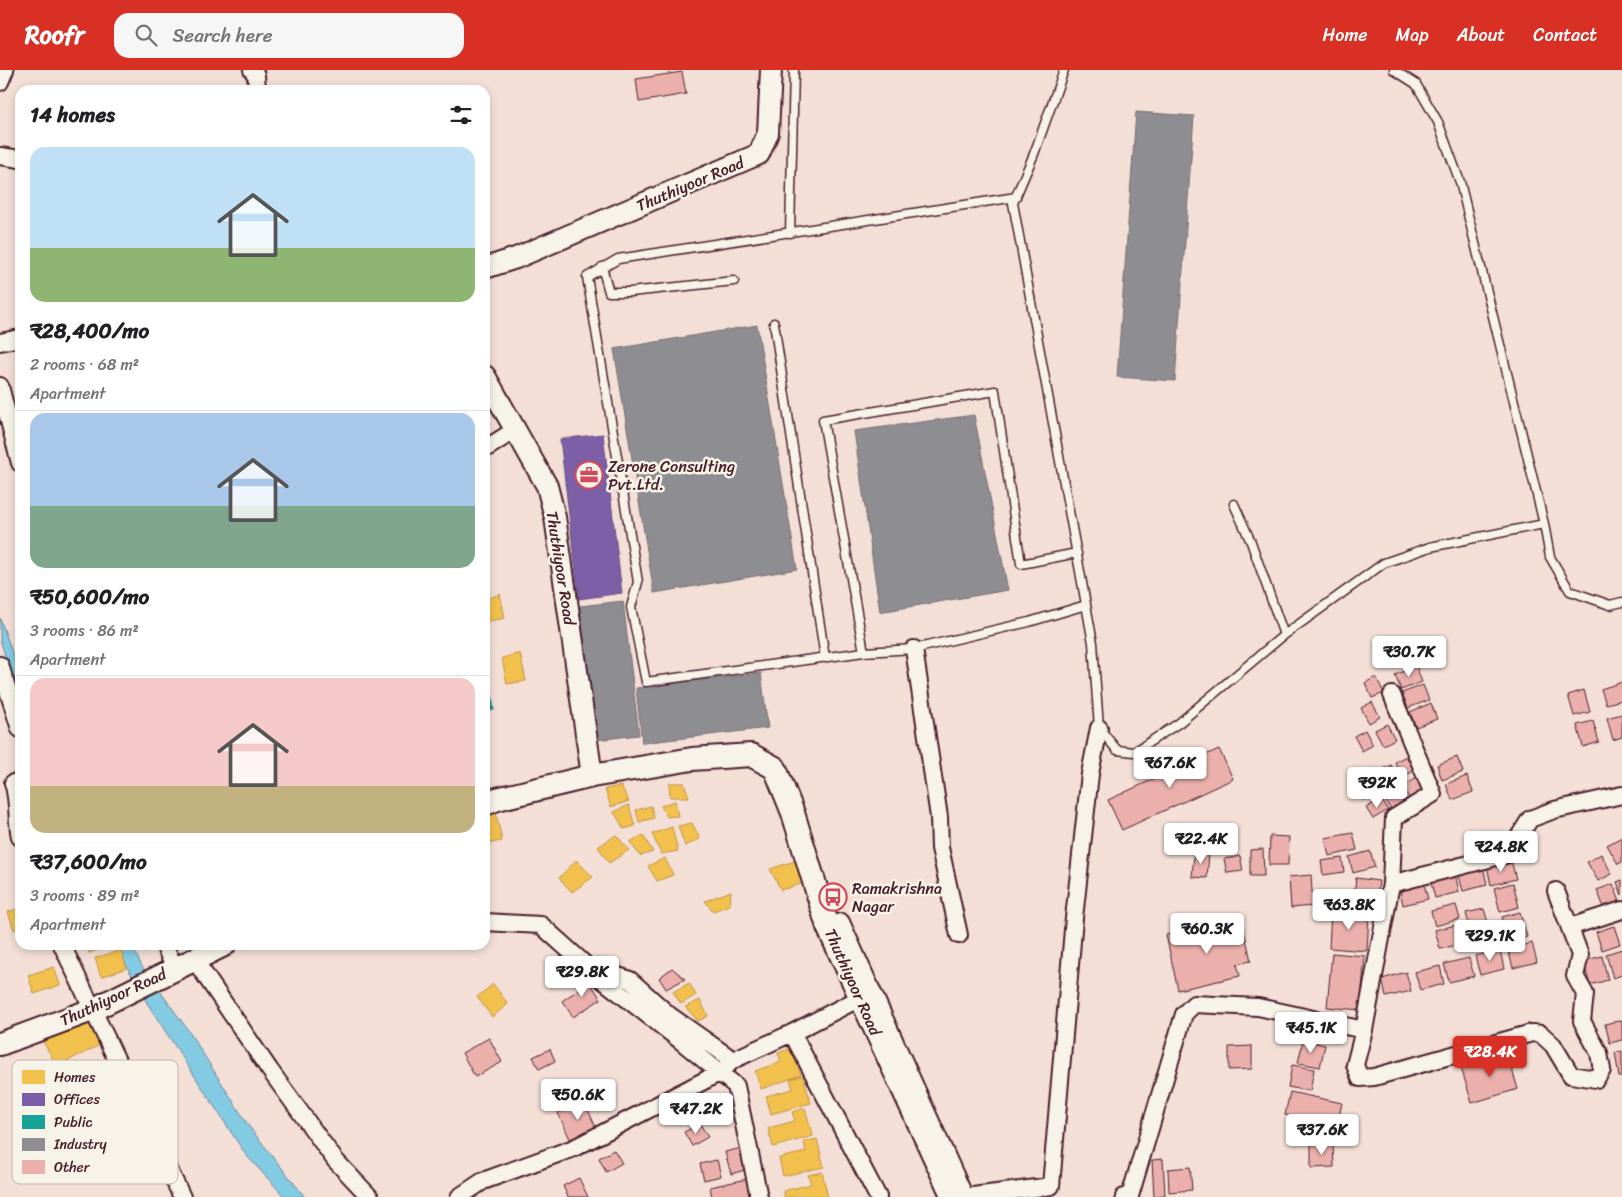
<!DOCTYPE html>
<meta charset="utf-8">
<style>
:root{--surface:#fff;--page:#f6f6f6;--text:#202124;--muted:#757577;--line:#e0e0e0;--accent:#d93025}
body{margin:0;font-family:Sriracha,sans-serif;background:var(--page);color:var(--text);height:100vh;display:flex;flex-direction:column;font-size:19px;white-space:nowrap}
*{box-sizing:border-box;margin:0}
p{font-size:16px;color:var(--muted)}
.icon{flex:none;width:28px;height:28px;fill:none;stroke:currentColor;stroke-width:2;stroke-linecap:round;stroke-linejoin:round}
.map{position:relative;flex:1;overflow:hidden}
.side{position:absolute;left:15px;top:15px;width:475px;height:865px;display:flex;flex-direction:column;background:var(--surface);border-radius:15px;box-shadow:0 2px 8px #0003}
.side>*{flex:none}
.price{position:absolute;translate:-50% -42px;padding:0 11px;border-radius:5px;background:#fff;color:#222;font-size:16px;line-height:32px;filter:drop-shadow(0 1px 2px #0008)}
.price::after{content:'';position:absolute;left:50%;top:30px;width:15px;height:11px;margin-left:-8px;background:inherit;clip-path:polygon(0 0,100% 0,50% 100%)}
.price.current{background:var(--accent);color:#fff}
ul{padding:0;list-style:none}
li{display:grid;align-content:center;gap:10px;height:265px;padding:0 15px}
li+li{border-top:1px solid var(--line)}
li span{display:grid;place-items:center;height:155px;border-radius:15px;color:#555}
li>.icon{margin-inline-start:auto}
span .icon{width:90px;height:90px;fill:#fffc;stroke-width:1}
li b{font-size:21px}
h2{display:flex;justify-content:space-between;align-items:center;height:60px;padding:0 15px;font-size:21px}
header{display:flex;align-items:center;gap:30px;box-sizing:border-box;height:70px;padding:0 25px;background:var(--accent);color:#fff}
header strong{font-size:24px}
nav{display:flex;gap:28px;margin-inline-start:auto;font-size:18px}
.search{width:350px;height:45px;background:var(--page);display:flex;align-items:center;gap:12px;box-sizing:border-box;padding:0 18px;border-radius:15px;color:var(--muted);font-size:19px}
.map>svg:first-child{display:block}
</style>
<header>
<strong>Roofr</strong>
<div class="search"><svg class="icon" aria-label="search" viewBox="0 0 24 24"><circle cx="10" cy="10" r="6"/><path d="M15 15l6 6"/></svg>Search here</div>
<nav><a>Home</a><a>Map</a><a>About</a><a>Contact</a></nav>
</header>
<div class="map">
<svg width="1622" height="1127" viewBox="0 0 1622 1127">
<rect width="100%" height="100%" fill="#f3dfd6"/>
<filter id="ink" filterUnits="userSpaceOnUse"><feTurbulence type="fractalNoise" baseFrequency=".02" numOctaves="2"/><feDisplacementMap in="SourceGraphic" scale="10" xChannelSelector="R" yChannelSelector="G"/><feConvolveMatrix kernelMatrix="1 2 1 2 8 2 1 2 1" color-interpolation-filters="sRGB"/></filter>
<g filter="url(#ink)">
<path fill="#83cae3" stroke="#6c8699" d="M0 548 20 605V635L0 569Z
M115 875H132L141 895 188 960 250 1058 305 1127H285L246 1085 147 933Z"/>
<path fill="#f2c14e" stroke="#c09044" d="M500 524 505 548 488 551 485 540V530Z
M520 583 526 611 507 614 502 588Z
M669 713H684L689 727H670Z
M621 716 629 731 611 737 605 719Z
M675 731 678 746 667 747 661 736Z
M629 735 635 756 624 759 614 742Z
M651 736 654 748 639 752 636 740Z
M496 743 502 771 485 774V746Z
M692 753 700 769 685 776 678 756Z
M672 757 678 781 661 784 652 764Z
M616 765 629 780 609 793 598 777Z
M643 765 653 782 640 786 630 772Z
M665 788 673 805 657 811 648 796Z
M576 790 593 807 572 822 559 808Z
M798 790 804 813 781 820 770 799Z
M731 821 730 835 713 841 705 831Z
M20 838V858L14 860 8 842Z
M87 875H114L89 883Z
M141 875H159L145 883Z
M121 880 127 898 101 907 95 888Z
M54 897 60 915 34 924 28 905Z
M689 913 696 925 681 934 673 922Z
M493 914 508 934 492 947 477 927Z
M700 930 708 946 698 951 685 937Z
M87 951 100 975 57 996 40 966Z
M791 978 801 1005 761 1019 755 1001 781 992 778 983Z
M803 1006 811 1033 771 1044 766 1026 793 1019 790 1009Z
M805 1038 813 1066 773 1077 768 1058 795 1051 792 1042Z
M817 1069 824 1097 783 1106 779 1088 806 1082 804 1072Z
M822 1102 828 1127H785L783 1121 811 1114 808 1105Z"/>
<path fill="#7b5ea7" stroke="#6c4b82" d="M603 364 622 523 579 529 560 369Z"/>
<path fill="#17a398" stroke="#267b77" d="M489 606 494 640 485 642V607Z"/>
<path fill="#8d8d92" stroke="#796c73" d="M1136 42 1194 46 1175 311 1117 307Z
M757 255 797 499 654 523 614 279Z
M974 345 1008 520 880 542 854 361Z
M623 531 639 665 596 670 580 536Z
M761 603 768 658 642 673 636 618Z"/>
<path fill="#ebb0ac" stroke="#4a1f2b" d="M682 2 686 24 639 32 636 9Z
M1416 596 1422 612 1401 620 1395 605Z
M1376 607 1384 623 1372 628 1365 613Z
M1622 612V630L1606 634 1601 619Z
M1423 615 1429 630 1408 638 1402 623Z
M1584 620 1590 642 1574 646 1568 625Z
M1372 632 1380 647 1369 653 1361 638Z
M1431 633 1437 649 1416 657 1410 642Z
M1622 644V667L1613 670 1607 648Z
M1593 651 1599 672 1583 677 1577 655Z
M1387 654 1395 669 1383 675 1375 660Z
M1365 660 1373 675 1362 681 1354 666Z
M1219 679 1233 709 1122 760 1108 730Z
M1406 686 1414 701 1402 707 1395 692Z
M1457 687 1463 702 1442 710 1437 695Z
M1391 695 1398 706 1383 715 1376 703Z
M1369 703 1378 724 1363 730 1354 710Z
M1467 706 1473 722 1452 730 1446 714Z
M1417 708 1424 719 1409 728 1402 717Z
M1399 720 1406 731 1391 740 1384 728Z
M1381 729 1388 740 1373 749 1366 738Z
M1353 763 1357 780 1329 786 1325 768Z
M1270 766 1289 767 1288 795H1269Z
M1622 767V792L1618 794 1607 775Z
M1263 779 1264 806H1250V780Z
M1370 781 1375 797 1353 803 1349 787Z
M1194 783H1209L1207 808 1192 807Z
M1601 784 1612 804 1598 811 1587 792Z
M1240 786 1243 801 1227 803 1224 789Z
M1342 788 1344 802 1323 805 1321 791Z
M1511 790 1516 809 1491 815 1487 796Z
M1483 796 1487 815 1463 821 1458 802Z
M1455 803 1459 822 1435 828 1430 809Z
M1311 805 1313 836 1291 838 1289 807Z
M1356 808 1379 811 1376 838 1353 835Z
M1423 810 1428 829 1403 835 1399 816Z
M1622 810V825L1617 812Z
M1513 813 1519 837 1500 842 1494 818Z
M1613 814 1621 834 1605 840 1597 820Z
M1456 835 1460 849 1435 856 1431 841Z
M1484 839 1491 863 1472 868 1466 843Z
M1331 841 1369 844 1367 881 1329 878Z
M1520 842 1527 867 1508 872 1502 847Z
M1460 854 1464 873 1440 879 1435 860Z
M1243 855 1251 891 1237 894 1240 906 1178 920 1166 865 1198 857 1200 864Z
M1614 856 1620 874 1602 880 1596 862Z
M1532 873 1537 892 1513 898 1508 879Z
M1622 879V905L1613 908 1606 884Z
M1500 880 1504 899 1480 905 1475 886Z
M1332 883 1365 886 1360 940 1327 937Z
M1602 886 1608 910 1590 915 1583 891Z
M1469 888 1474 906 1449 912 1444 894Z
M1440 896 1444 914 1420 920 1415 902Z
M672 898 685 909 666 919 659 908Z
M1406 902 1411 921 1386 927 1382 909Z
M586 907 601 929 573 947 562 931 581 918 577 912Z
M1622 950V970L1610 973 1605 954Z
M489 968 502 992 475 1007 462 983Z
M1303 970 1325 975 1320 997 1298 993Z
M1252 976V999L1229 1000V977Z
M550 979 555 991 539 999 533 987Z
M1622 981V1007H1619L1615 983Z
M1507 983 1518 1019 1472 1033 1461 998Z
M1292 995 1314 999 1310 1021 1288 1017Z
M1290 1022 1342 1033 1337 1056 1285 1045Z
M710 1030 718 1044 702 1053 694 1039Z
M584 1031 597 1060 571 1071 558 1043Z
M700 1054 708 1067 692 1076 684 1062Z
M1311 1074H1333L1334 1097 1311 1098Z
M742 1078 748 1099 731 1104 725 1082Z
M614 1080 622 1093 606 1102 599 1088Z
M1163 1089 1165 1125 1154 1126 1152 1090Z
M717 1090 721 1106 704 1110 700 1094Z
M1190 1097 1192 1120 1169 1122 1168 1099Z
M579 1108 588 1127H568L563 1116Z
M747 1109 751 1127H712L710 1117Z"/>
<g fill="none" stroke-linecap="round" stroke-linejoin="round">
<g stroke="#4a1f2b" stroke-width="11">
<path id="service" d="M1064 0 1034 84 1013 133 1093 573 1099 658 1117 680 1134 682 1179 653 1284 565 1384 493 1430 477 1544 454 1550 487 1570 521 1610 535 1622 532
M1394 0 1416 14 1438 52 1460 112 1544 454
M1016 127 618 189 587 207 638 512 631 537 646 612 864 582 914 579 1029 552 1086 535
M790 163 794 0
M602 197 609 222H630L734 211
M774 253 825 588
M1234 434 1251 472 1284 565
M864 582 823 350 995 321 1021 494 1077 483"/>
</g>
<g stroke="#4a1f2b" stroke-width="20">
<path id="minor" d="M252 0 256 5 257 20
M0 12 5 0
M0 86 20 89
M0 272 20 268
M0 316 20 393
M485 379 515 360
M914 579 939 747 940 778 959 865
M0 595 20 659
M13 713C19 730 16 749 20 767
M1391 814 1394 748 1433 724 1392 625
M485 852 541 855 599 907 681 971 736 1016 759 1127
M828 857 841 852 965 1127 1051 1116 1074 848 1090 704 1099 658
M1570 857 1622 840
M62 875 182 1127
M164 875 175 898
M194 889 269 999 335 1090 370 1127
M595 898 630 910 669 945 733 990
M1364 960 1355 995 1360 1008 1374 1007 1532 963 1541 964 1553 975 1571 1005 1596 1009 1602 1000 1599 983 1582 951 1585 924 1575 906 1580 885 1556 821
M792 963 878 1127
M459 1127 483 1111 574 1078 719 1003 733 990 792 963 860 928
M1124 1127 1130 1126 1184 944 1194 934 1258 937 1364 960 1391 814 1508 784 1530 749 1554 740 1622 725"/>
</g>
<g stroke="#4a1f2b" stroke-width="24">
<path id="tertiary" d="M485 198 516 188 759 84 768 63 771 0
M485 306 547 416 555 447 592 706"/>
</g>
<g stroke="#4a1f2b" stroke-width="26">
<path id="secondary" d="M485 734 497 729 592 706 692 689 751 685 775 698 793 743 828 857 953 1127
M0 974 92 940 224 875"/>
</g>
<use href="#service" stroke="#f7f3e8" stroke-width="8"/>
<use href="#minor" stroke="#f7f3e8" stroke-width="16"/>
<use href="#tertiary" stroke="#f7f3e8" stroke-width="20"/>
<use href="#secondary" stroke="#f7f3e8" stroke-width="22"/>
</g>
</g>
<defs>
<g id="office-ring" transform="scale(1.4375)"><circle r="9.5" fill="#f7f3e8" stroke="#d1495b" stroke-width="1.5"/><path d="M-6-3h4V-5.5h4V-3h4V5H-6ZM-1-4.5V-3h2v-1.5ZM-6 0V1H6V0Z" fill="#d1495b"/></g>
<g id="bus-ring" transform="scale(1.4375)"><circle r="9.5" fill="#f7f3e8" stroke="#d1495b" stroke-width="1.5"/><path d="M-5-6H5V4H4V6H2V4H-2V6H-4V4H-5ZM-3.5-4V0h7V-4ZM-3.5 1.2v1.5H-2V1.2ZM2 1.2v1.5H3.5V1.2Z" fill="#d1495b"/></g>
</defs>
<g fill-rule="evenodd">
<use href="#office-ring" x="589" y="405"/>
<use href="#bus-ring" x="833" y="827"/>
</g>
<g text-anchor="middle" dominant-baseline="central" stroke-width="5" stroke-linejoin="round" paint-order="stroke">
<g font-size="16" fill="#4a1f2b" stroke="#f7f3e8">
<text transform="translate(690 114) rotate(-23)">Thuthiyoor Road</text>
<text transform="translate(561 498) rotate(81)">Thuthiyoor Road</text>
<text transform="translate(853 912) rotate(66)">Thuthiyoor Road</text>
<text transform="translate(113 927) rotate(-25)">Thuthiyoor Road</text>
</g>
<g font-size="16" fill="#4a1f2b" stroke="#f7f3e8" text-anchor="start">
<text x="608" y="396">Zerone Consulting<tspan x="608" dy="18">Pvt.Ltd.</tspan></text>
<text x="852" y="818">Ramakrishna<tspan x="852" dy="18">Nagar</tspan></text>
</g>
</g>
<rect x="12" y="990" width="166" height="124" rx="8" fill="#f7f3e8" stroke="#c3b3af" stroke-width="1"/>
<rect x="22" y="1000" width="23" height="14" fill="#f2c14e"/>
<rect x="22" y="1023" width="23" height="13" fill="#7b5ea7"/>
<rect x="22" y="1045" width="23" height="14" fill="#17a398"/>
<rect x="22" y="1068" width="23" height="13" fill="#8d8d92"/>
<rect x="22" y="1090" width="23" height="14" fill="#ebb0ac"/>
<g font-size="14" fill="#4a1f2b">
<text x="54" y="1012">Homes</text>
<text x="54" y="1034">Offices</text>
<text x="54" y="1057">Public</text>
<text x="54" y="1079">Industry</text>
<text x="54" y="1102">Other</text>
</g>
</svg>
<b class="price" style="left:1409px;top:608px">₹30.7K</b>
<b class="price" style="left:1170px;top:719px">₹67.6K</b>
<b class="price" style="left:1377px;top:739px">₹92K</b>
<b class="price" style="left:1201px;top:795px">₹22.4K</b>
<b class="price" style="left:1501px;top:803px">₹24.8K</b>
<b class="price" style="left:1349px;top:861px">₹63.8K</b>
<b class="price" style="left:1207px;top:885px">₹60.3K</b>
<b class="price" style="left:1490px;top:892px">₹29.1K</b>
<b class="price" style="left:582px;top:928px">₹29.8K</b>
<b class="price" style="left:1311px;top:984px">₹45.1K</b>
<b class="price current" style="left:1490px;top:1008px">₹28.4K</b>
<b class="price" style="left:578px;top:1051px">₹50.6K</b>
<b class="price" style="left:696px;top:1065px">₹47.2K</b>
<b class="price" style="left:1322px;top:1086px">₹37.6K</b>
<section class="side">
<h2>14 homes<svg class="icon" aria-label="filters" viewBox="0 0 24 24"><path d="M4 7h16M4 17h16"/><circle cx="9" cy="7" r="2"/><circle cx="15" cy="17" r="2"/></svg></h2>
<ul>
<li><span style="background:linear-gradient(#bfe0f5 65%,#8fb573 0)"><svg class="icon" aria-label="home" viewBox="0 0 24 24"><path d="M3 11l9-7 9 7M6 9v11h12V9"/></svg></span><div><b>₹28,400/mo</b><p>2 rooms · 68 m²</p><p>Apartment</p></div></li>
<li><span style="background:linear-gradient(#a9c7e8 60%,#7fa58c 0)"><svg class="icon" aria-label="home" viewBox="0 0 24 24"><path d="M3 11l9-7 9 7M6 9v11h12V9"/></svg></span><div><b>₹50,600/mo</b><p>3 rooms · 86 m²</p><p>Apartment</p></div></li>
<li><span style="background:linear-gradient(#f6c9c9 70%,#c2b280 0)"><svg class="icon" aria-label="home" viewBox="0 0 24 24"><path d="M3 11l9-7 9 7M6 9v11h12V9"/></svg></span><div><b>₹37,600/mo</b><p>3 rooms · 89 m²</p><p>Apartment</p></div></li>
</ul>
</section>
</div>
